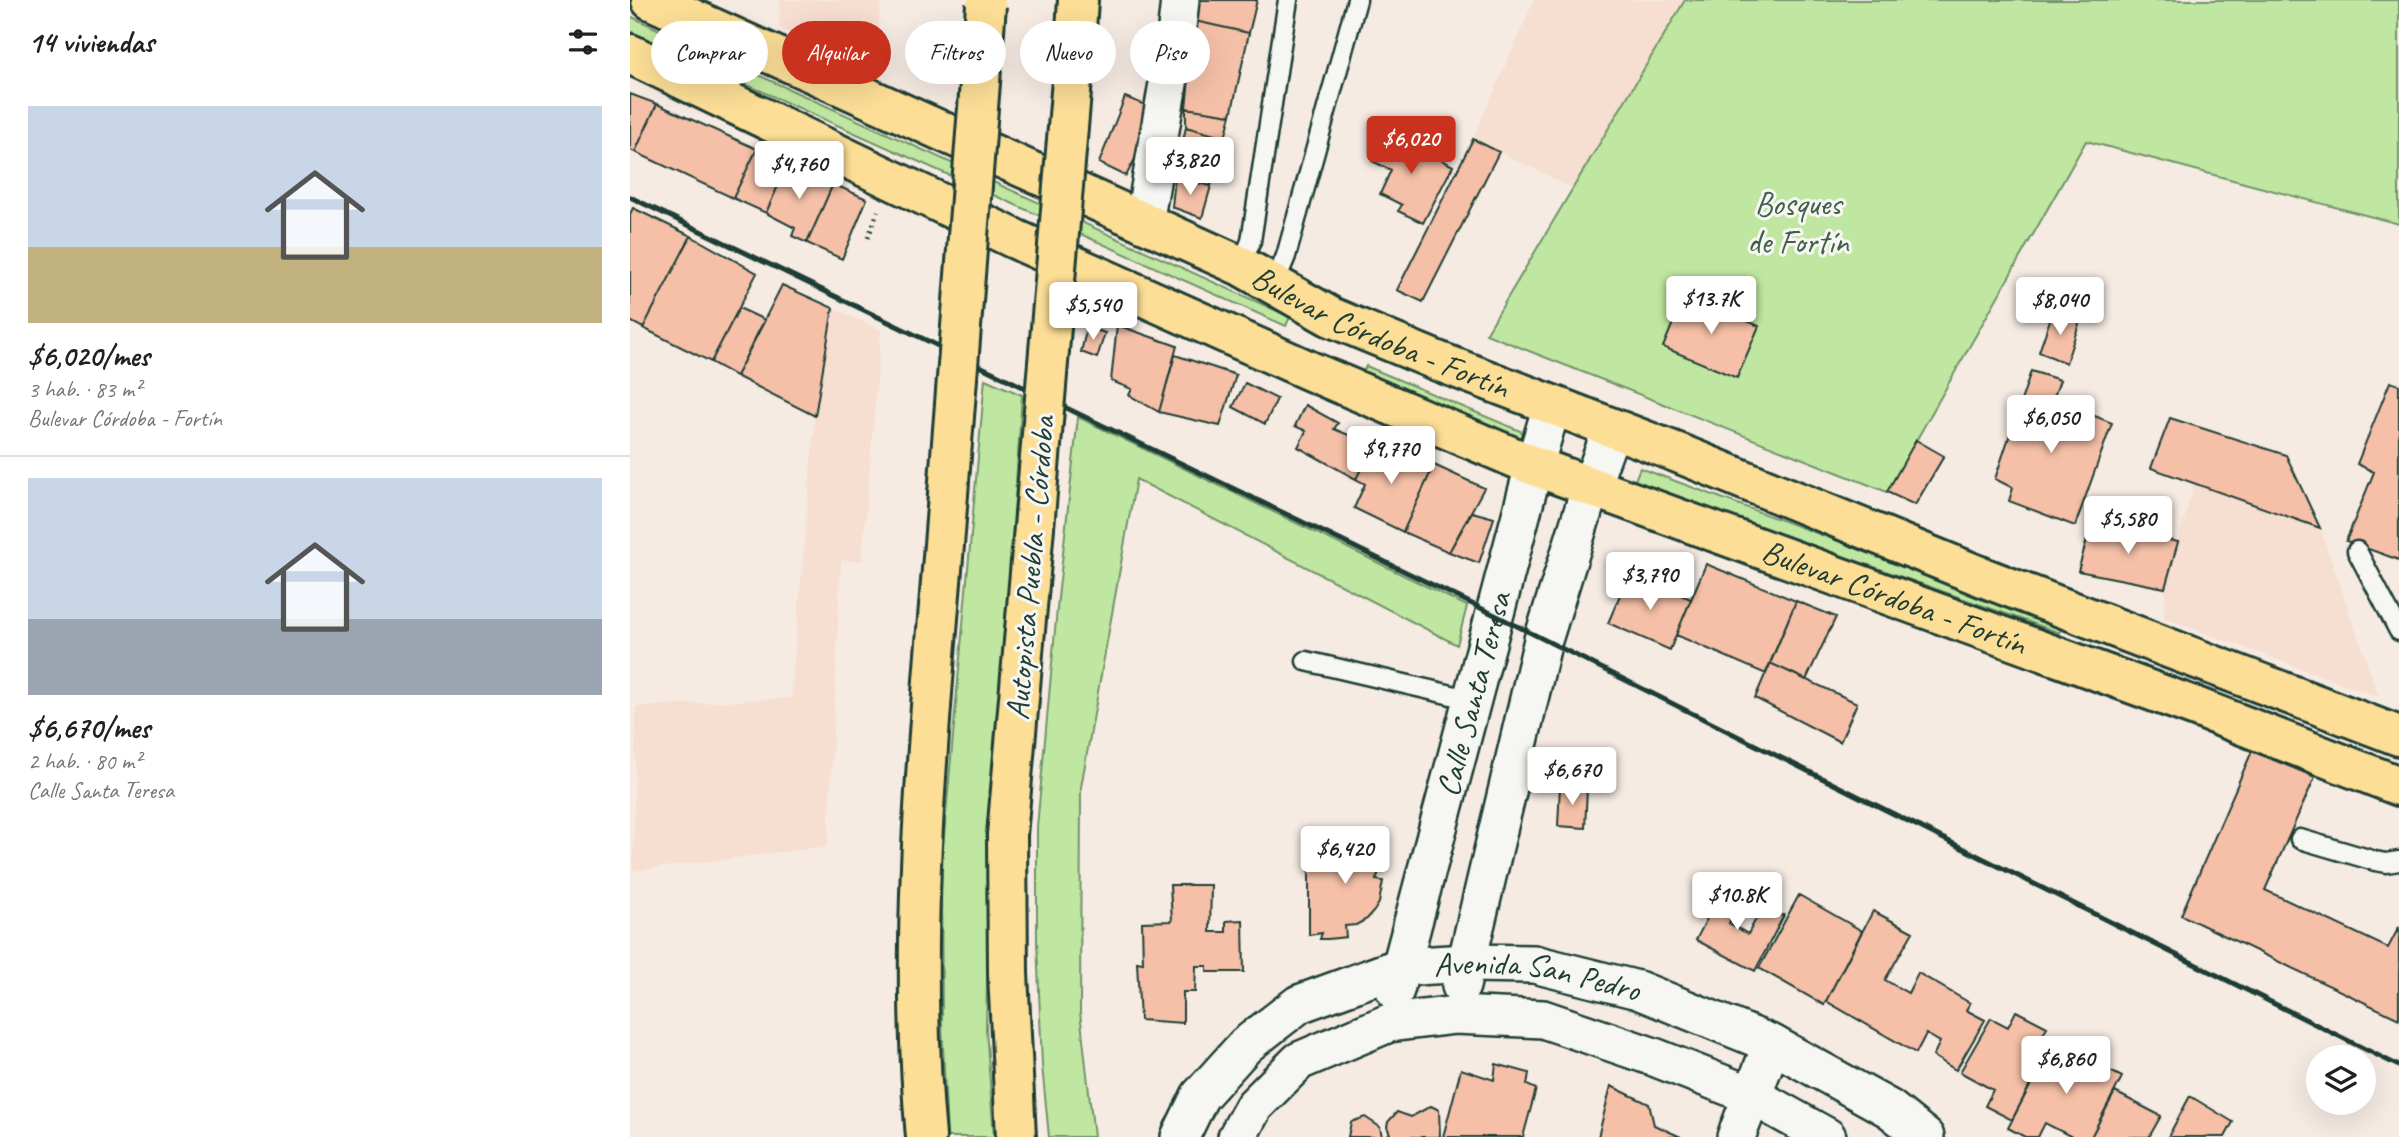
<!DOCTYPE html>
<html lang="es">
<meta charset="utf-8">
<style>
:root{--surface:#fff;--page:#f6f6f6;--text:#202124;--muted:#757577;--line:#e0e0e0;--accent:#c8321e}
body{margin:0;font-family:Caveat,sans-serif;background:var(--page);color:var(--text);height:100vh;display:flex;flex-direction:column;font-size:26px;white-space:nowrap}
*{box-sizing:border-box;margin:0}
p{font-size:23px;color:var(--muted)}
.icon{flex:none;width:38px;height:38px;fill:none;stroke:currentColor;stroke-width:2;stroke-linecap:round;stroke-linejoin:round}
.map{position:relative;flex:1;overflow:hidden}
.side{display:flex;flex-direction:column;background:var(--surface);width:630px}
.side>*{flex:none}
.hud{position:absolute;left:21px;top:21px;width:665px;height:63px;display:flex;gap:14px}
.buttons{position:absolute;left:1676px;top:1045px;display:grid;gap:14px}
.buttons a{display:grid;place-items:center;width:70px;height:70px;border-radius:50%;background:var(--surface);box-shadow:0 7px 28px #0002;font-size:35px}
.price{position:absolute;translate:-50% -60px;padding:0 16px;border-radius:7px;background:#fff;color:#222;font-size:23px;line-height:46px;filter:drop-shadow(0 2px 4px #0008)}
.price::after{content:'';position:absolute;left:50%;top:42px;width:21px;height:16px;margin-left:-10px;background:inherit;clip-path:polygon(0 0,100% 0,50% 100%)}
.price.active{background:var(--accent);color:#fff}
ul{padding:0;list-style:none}
li{display:grid;align-content:center;gap:14px;height:371px;padding:0 28px}
li+li{border-top:2px solid var(--line)}
li span{display:grid;place-items:center;height:217px;border-radius:0px;color:#555}
li>.icon{margin-inline-start:auto}
span .icon{width:126px;height:126px;fill:#fffc;stroke-width:1}
li b{font-size:30px}
h2{display:flex;justify-content:space-between;align-items:center;height:84px;padding:0 28px;font-size:30px}
.chip{padding:0 24px;border-radius:32px;background:var(--surface);box-shadow:0 7px 28px #0002;font-size:24px;line-height:63px}
.chip.active{background:var(--accent);color:#fff}
main{display:flex;flex:1;min-height:0}
.map>svg:first-child{display:block}
</style>
<main>
<section class="side">
<h2>14 viviendas<svg class="icon" aria-label="filters" viewBox="0 0 24 24"><path d="M4 7h16M4 17h16"/><circle cx="9" cy="7" r="2"/><circle cx="15" cy="17" r="2"/></svg></h2>
<ul>
<li><span style="background:linear-gradient(#c9d6e8 65%,#c2b280 0)"><svg class="icon" aria-label="home" viewBox="0 0 24 24"><path d="M3 11l9-7 9 7M6 9v11h12V9"/></svg></span><div><b>$6,020/mes</b><p>3 hab. · 83 m²</p><p>Bulevar Córdoba - Fortín</p></div></li>
<li><span style="background:linear-gradient(#c9d6e8 65%,#9aa5b1 0)"><svg class="icon" aria-label="home" viewBox="0 0 24 24"><path d="M3 11l9-7 9 7M6 9v11h12V9"/></svg></span><div><b>$6,670/mes</b><p>2 hab. · 80 m²</p><p>Calle Santa Teresa</p></div></li>
</ul>
</section>
<div class="map">
<svg width="1769" height="1137" viewBox="0 0 1769 1137">
<rect width="100%" height="100%" fill="#f6ebe3"/>
<filter id="ink" filterUnits="userSpaceOnUse"><feTurbulence type="fractalNoise" baseFrequency=".0143" numOctaves="2"/><feDisplacementMap in="SourceGraphic" scale="14" xChannelSelector="R" yChannelSelector="G"/><feConvolveMatrix kernelMatrix="1 2 1 2 8 2 1 2 1" color-interpolation-filters="sRGB"/></filter>
<g filter="url(#ink)">
<path fill="#f6ded1" d="M150 0H251L245 72 149 28Z
M904 0H1055L944 189 843 139Z
M203 308 251 330 232 561 211 560 198 846 3 871 6 707 161 698 185 416Z
M1564 484 1690 528 1749 697 1534 618 1535 588Z"/>
<path fill="#c0e7a1" stroke="#70926a" stroke-width="2" d="M1055 0H1769V224L1456 141 1257 492 856 334Z
M0 16 47 38 660 317 656 326 46 53 0 31Z
M736 366 895 433 891 445 731 376Z
M355 379 392 395 359 880 356 1029 364 1137H317L312 1022 311 870Z
M448 417 837 606 827 645 506 479 451 787 450 1012 464 1137H419L412 1065 407 942V827L428 598Z
M1010 468 1432 624 1430 633 1004 482Z"/>
<path fill="#f5c0a7" stroke="#1f3d34" stroke-width="2" d="M568 0H627L619 33 565 21Z
M565 21 619 33 601 115 556 108Z
M0 94 27 104 5 152 0 150Z
M495 97 523 108 513 144 496 176 469 163Z
M27 104 127 149 103 198 5 152Z
M556 108 601 115 595 138 556 127Z
M556 127 595 138 581 186 545 178Z
M755 130 823 166 793 223 768 211 772 205 750 194 761 170 742 161Z
M843 139 869 152 793 302 767 290Z
M127 149 158 163 136 213 103 198Z
M158 163 203 184 177 243 162 236 165 228 136 213Z
M545 178 581 186 572 218 542 207Z
M203 184 237 199 212 259 177 243Z
M3 208 61 236 13 328 0 321V214Z
M61 236 127 273 81 362 13 328Z
M152 285 203 308 185 416 106 376Z
M1055 294 1129 326 1107 378 1033 347Z
M109 308 135 320 106 376 81 362Z
M1423 311 1450 321 1436 363 1409 352Z
M487 325 547 346 529 412 499 395 502 389 481 381Z
M457 327 475 333 467 358 451 352Z
M545 355 606 375 590 426 529 412Z
M1401 371 1430 380 1412 430 1436 440 1448 409 1482 423 1445 526 1379 501 1383 488 1365 479Z
M1760 382 1769 385V560L1716 541 1744 472 1727 464Z
M615 383 647 399 635 424 603 407Z
M675 405 708 423 704 429 743 445 726 479 668 447 676 431 665 426Z
M1540 418 1656 455 1690 528 1521 468Z
M1286 440 1314 456 1285 505 1257 492Z
M743 445 804 465 773 532 724 508 735 484 726 479Z
M804 465 854 488 819 552 773 532Z
M842 512 864 518 849 563 819 552Z
M1462 522 1548 542 1535 588 1448 571Z
M1076 564 1166 601 1136 674 1046 635Z
M999 574 1061 599 1040 650 978 623Z
M1166 601 1206 617 1176 680 1140 663Z
M1140 663 1227 703 1210 742 1125 698Z
M1622 751 1685 777 1635 890 1758 948 1769 927V1019L1551 915Z
M930 786 957 789 955 828 928 826Z
M703 830 750 839 748 853H756L746 880 753 881 749 903 744 911 737 919 726 925 715 926 716 937 698 939H690L692 933 679 935V868L698 869Z
M540 885H581L580 932H596V921L613 920 614 972H577V966H566L565 992H553V1023L510 1020 507 962 513 963 512 922 542 921Z
M1094 885 1112 895 1099 923 1118 934 1126 919 1154 915 1125 971 1066 940Z
M1169 895 1232 931 1194 1005 1129 968Z
M1243 911 1283 932 1255 980 1278 993 1288 973 1340 1003 1336 1010 1355 1020 1326 1070 1303 1056 1310 1042 1296 1034 1286 1053 1196 1001Z
M1386 1011 1417 1027 1404 1050 1415 1056 1382 1120 1355 1106 1363 1090 1330 1072 1361 1018 1378 1027Z
M1423 1042 1492 1077 1461 1137H1442L1415 1123 1408 1137H1395L1378 1128Z
M866 1064 899 1073 897 1085 906 1089 893 1137H813L831 1069 864 1080Z
M981 1086 1019 1104 1024 1125 1051 1137H968Z
M1485 1092 1531 1116 1519 1137H1461Z
M1560 1096 1603 1122 1595 1137H1538Z
M801 1106 809 1110 810 1137H753L760 1134 757 1127 758 1122 767 1112 781 1117Z
M735 1117 750 1127 752 1137H718L721 1122Z"/>
<g fill="none" stroke-linecap="round" stroke-linejoin="round">
<g stroke="#1f3d34" stroke-width="23">
<path id="service" d="M611 266 621 241 658 0
M644 285 656 256 727 0
M1727 551 1769 631
M676 661 843 700
M1670 839 1745 861 1756 863 1769 861"/>
</g>
<g stroke="#1f3d34" stroke-width="42">
<g id="minor">
<path d="M514 223 546 37 550 0"/>
<path d="M831 986 913 640 961 486 982 429"/>
<path id="s1" d="M765 990 904 466 922 406"/>
<path id="s2" d="M550 1137 570 1096 616 1045 669 1004 770 967 836 963 904 964 1008 990 1142 1044 1260 1109 1295 1137"/>
<path d="M607 1137 624 1106 669 1061 759 1023 825 1015 913 1019 1024 1057 1123 1096 1197 1137"/>
<path d="M1106 1137 1142 1044"/>
</g>
</g>
<g stroke="#1f3d34" stroke-width="44">
<g id="primary">
<path id="s3" d="M21 0 611 266 701 317 810 362 1048 453 1355 578 1769 736"/>
<path id="s4" d="M0 54 385 239 680 371 904 466 1566 707 1769 786"/>
</g>
</g>
<g stroke="#1f3d34" stroke-width="44">
<path id="motorway" d="M445 45 448 0
M296 1137C276 923 302 707 318 494
M386 1137 378 973 377 835 405 516"/>
</g>
<path stroke="#1f3d34" stroke-width="4.5" stroke-dasharray="2 5" stroke-linecap="butt" d="M238 238 248 211"/>
<use href="#service" stroke="#f6f6f2" stroke-width="18"/>
<use href="#minor" stroke="#f6f6f2" stroke-width="37"/>
<use href="#primary" stroke="#fcde96" stroke-width="38"/>
<use href="#motorway" stroke="#fcde96" stroke-width="38"/>
<path stroke="#1f3d34" stroke-width="5" d="M0 197 865 615 1769 1066"/>
<g stroke="#1f3d34" stroke-width="44" stroke-linecap="butt">
<path id="motorway-bridge" d="M318 494 356 5
M405 516 445 45"/>
</g>
<use href="#motorway-bridge" stroke="#fcde96" stroke-width="38"/>
</g>
</g>
<g text-anchor="middle" dominant-baseline="central" stroke-width="6" stroke-linejoin="round" paint-order="stroke">
<g font-size="33" fill="#3f5f4a" stroke="#f6f6f2">
<text x="1168" y="204">Bosques<tspan x="1168" dy="38">de Fortín</tspan></text>
</g>
<g font-size="33" fill="#1f3d34" stroke="#f6f6f2">
<text stroke="none"><textPath href="#s3" startOffset="802">Bulevar Córdoba - Fortín</textPath></text>
<text transform="translate(400 568) rotate(-85)">Autopista Puebla - Córdoba</text>
<text stroke="none"><textPath href="#s4" startOffset="1377">Bulevar Córdoba - Fortín</textPath></text>
<text stroke="none"><textPath href="#s1" startOffset="306">Calle Santa Teresa</textPath></text>
<text stroke="none"><textPath href="#s2" startOffset="427">Avenida San Pedro</textPath></text>
</g>
</g>
</svg>
<div class="buttons">
<a><svg class="icon" aria-label="layers" viewBox="0 0 24 24"><path d="M12 4l9 5-9 5-9-5zM3 14l9 5 9-5"/></svg></a>
</div>
<b class="price active" style="left:781px;top:176px">$6,020</b>
<b class="price" style="left:560px;top:197px">$3,820</b>
<b class="price" style="left:169px;top:201px">$4,760</b>
<b class="price" style="left:1081px;top:336px">$13.7K</b>
<b class="price" style="left:1430px;top:337px">$8,040</b>
<b class="price" style="left:463px;top:342px">$5,540</b>
<b class="price" style="left:1421px;top:455px">$6,050</b>
<b class="price" style="left:761px;top:486px">$9,770</b>
<b class="price" style="left:1498px;top:556px">$5,580</b>
<b class="price" style="left:1020px;top:612px">$3,790</b>
<b class="price" style="left:942px;top:807px">$6,670</b>
<b class="price" style="left:715px;top:886px">$6,420</b>
<b class="price" style="left:1107px;top:932px">$10.8K</b>
<b class="price" style="left:1436px;top:1096px">$6,860</b>
<div class="hud">
<a class="chip">Comprar</a>
<a class="chip active">Alquilar</a>
<a class="chip">Filtros</a>
<a class="chip">Nuevo</a>
<a class="chip">Piso</a>
</div>
</div>
</main>
